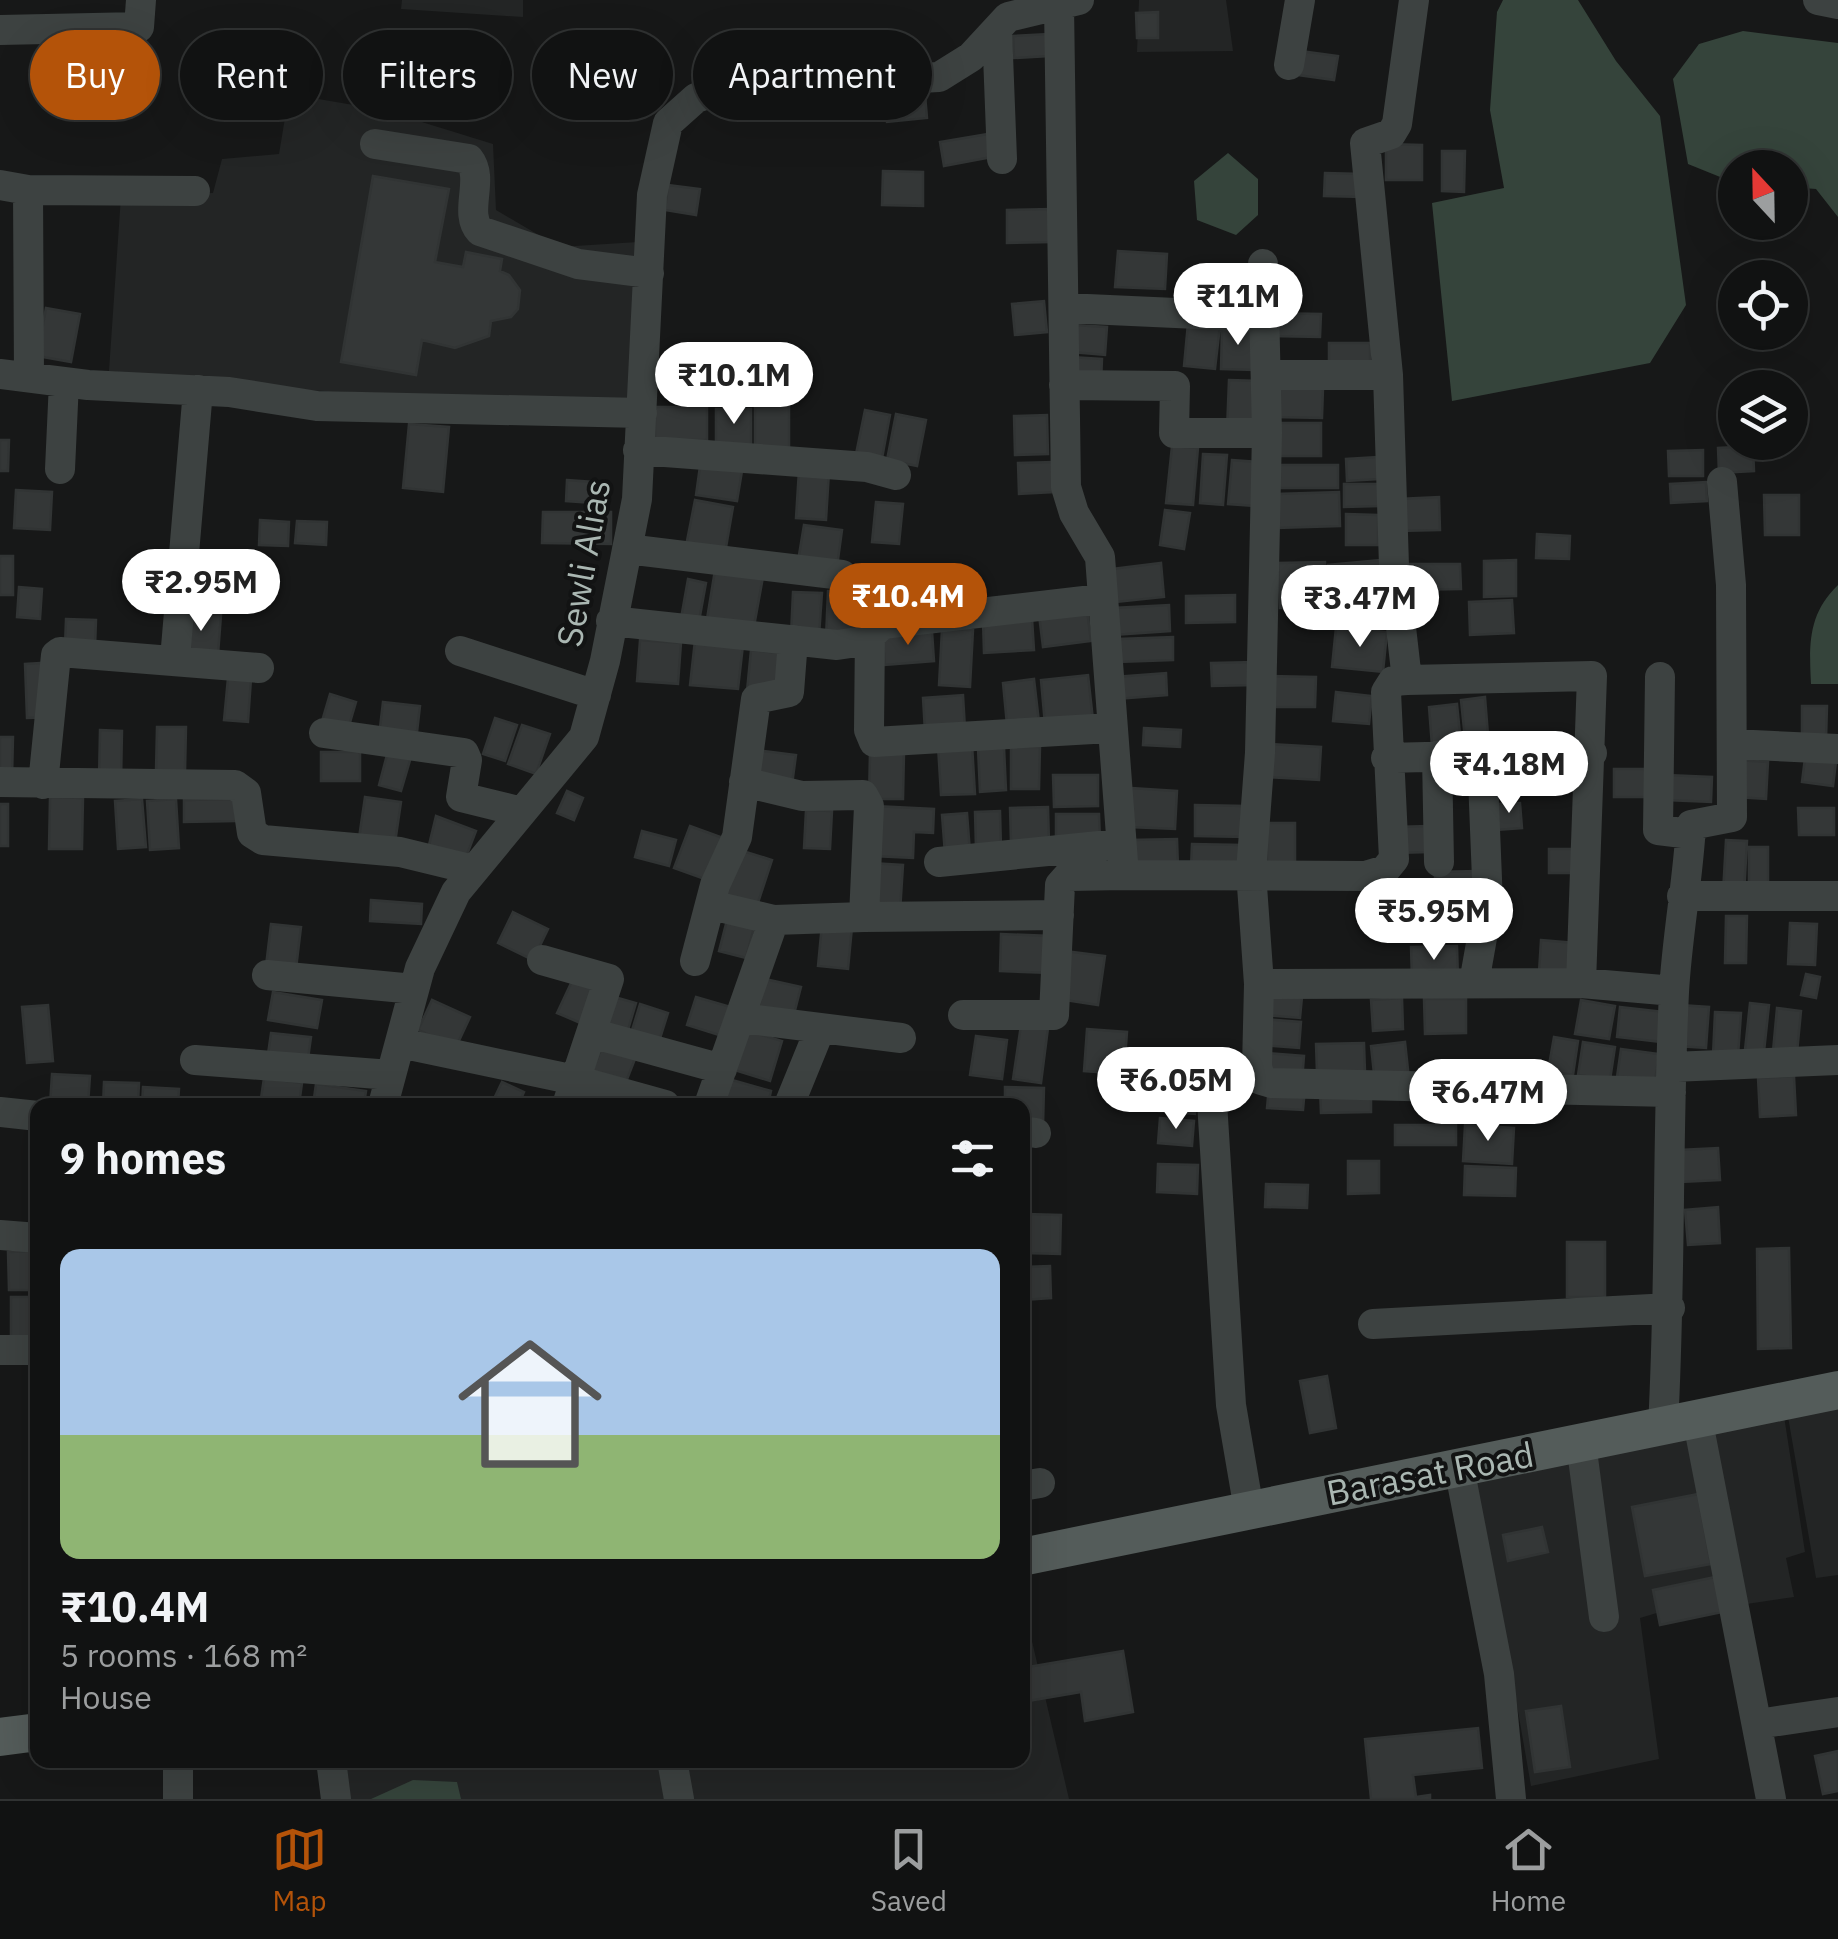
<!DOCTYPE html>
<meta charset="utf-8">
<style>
:root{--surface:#111212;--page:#1e2020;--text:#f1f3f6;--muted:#9c9e9f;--line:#303232;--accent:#b45309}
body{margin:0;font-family:"IBM Plex Sans",sans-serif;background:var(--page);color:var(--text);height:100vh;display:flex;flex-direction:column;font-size:38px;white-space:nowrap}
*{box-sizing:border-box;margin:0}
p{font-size:32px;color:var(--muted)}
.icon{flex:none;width:55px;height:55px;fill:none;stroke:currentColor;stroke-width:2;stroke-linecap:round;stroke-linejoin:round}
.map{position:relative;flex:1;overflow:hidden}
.side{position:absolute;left:30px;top:1098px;width:1000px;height:670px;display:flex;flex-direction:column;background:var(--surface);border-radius:20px;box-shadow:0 10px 40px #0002,0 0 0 2px var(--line)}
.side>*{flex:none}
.banner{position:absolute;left:30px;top:30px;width:1000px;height:90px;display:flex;gap:20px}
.needle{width:65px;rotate:338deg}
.fabs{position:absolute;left:1718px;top:150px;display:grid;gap:20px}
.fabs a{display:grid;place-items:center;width:90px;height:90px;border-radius:50%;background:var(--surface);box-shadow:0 10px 40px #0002,0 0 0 2px var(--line);font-size:50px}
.price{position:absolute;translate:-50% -85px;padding:0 22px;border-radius:35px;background:#fff;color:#222;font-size:32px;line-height:65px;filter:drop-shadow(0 2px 5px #0008)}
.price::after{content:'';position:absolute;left:50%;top:60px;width:30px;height:22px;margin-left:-15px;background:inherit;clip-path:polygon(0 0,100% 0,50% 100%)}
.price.on{background:var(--accent);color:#fff}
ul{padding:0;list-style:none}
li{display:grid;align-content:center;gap:20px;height:530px;padding:0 30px}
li+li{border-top:2px solid var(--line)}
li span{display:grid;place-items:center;height:310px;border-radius:20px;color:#555}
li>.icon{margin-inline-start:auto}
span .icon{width:180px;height:180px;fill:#fffc;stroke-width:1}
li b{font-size:42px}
h2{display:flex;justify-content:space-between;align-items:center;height:120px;padding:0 30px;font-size:42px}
.chip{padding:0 35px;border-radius:45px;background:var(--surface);box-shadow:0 10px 40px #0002,0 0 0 2px var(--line);font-size:35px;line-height:90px}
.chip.on{background:var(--accent);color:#fff}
.tab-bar{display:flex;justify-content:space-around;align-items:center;height:140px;border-top:2px solid var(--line);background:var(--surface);font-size:28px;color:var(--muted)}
.tab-bar a{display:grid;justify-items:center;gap:5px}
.tab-bar .on{color:var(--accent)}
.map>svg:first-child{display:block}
</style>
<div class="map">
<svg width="1838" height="1799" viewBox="0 0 1838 1799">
<rect width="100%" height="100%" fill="#171818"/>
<path fill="#232525" d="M402 0H523V17L401 9Z
M1139 0H1226L1233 51 1137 52Z
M289 94 383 110 493 144 496 210 559 247 638 242 632 402 296 390 109 371 121 196 213 193 222 159 279 154Z
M1838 1399V1575L1816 1578 1787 1411Z
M1784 1416 1805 1552 1786 1558 1794 1597 1740 1605 1717 1595 1640 1618 1659 1759 1531 1786 1504 1631 1470 1485Z
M1023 1603 1069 1799H349L342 1760H1022Z"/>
<path fill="#35443b" d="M1503 0H1578L1616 61 1660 116 1686 305 1650 363 1452 401 1432 203 1504 188 1490 110 1497 12Z
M1743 31 1838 43V217L1816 189 1790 187V168H1735V183L1688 164 1673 79 1699 44Z
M1228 153 1258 179V215L1236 235 1197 220 1194 181Z
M1838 585V684H1811C1809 644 1808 614 1838 585Z
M413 1780 457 1782 461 1799H371Z"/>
<path fill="#343737" stroke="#313434" stroke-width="2.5" d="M1158 12V38H1137L1136 13Z
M1048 34 1049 56 1014 58 1013 36Z
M1293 50 1338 56 1334 80 1290 74Z
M924 83 927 118 887 122 884 86Z
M988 134 992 157 944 166 940 142Z
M1386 144 1422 145V180H1386Z
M1442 151H1465L1464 192 1442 191Z
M883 171 923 172V206L882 205Z
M1325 173 1363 174V197L1324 196Z
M373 176 449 189 435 262 463 267 466 252 502 259 500 271 509 275 520 290 518 309 511 317 491 321 489 336 455 348 422 340 416 375 341 362Z
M668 185 700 189 696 215 665 210Z
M1051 209V242L1007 243V210Z
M1118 251 1167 254 1165 289 1115 287Z
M1222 268 1254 270 1253 312 1220 311Z
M1044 301 1047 332 1015 335 1012 304Z
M46 308 80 314 71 362 37 356Z
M1269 313 1321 314 1320 337 1269 336Z
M1188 323 1220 326 1215 369 1184 366Z
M1074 325 1107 327 1105 355 1072 352Z
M1222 327 1256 328 1255 370 1221 369Z
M1329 343H1370V374H1329Z
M1071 357 1102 359 1101 383 1069 381Z
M1229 380 1261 381 1259 431 1227 430Z
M1276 386 1323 388 1322 418 1275 417Z
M789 406V450H755V407Z
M655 407H707V440H655Z
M716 409H751V445H716Z
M865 410 890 415 881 464 855 459Z
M896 414 926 420 917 466 887 460Z
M1047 415 1048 454 1015 455 1014 416Z
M1275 423H1321V456H1275Z
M409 424 449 427 443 492 403 488Z
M0 440H9L8 471H0Z
M1172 446 1198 448 1193 505 1166 503Z
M1753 446 1754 471 1719 473 1718 448Z
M1703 450V476H1669L1668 451Z
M1203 454 1227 455 1223 505 1200 503Z
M1377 457 1379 479 1347 481 1346 459Z
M701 459 743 465 737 501 696 495Z
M1232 460 1258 462 1254 506 1228 504Z
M1053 462 1054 492 1019 494 1018 463Z
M1275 465H1338V488H1275Z
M799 470 829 472 826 520 796 518Z
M567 480 608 483 607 504 566 501Z
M1706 482 1707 501 1671 503 1670 484Z
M1344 484H1380V506L1344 507Z
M16 490 52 492 50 530 14 528Z
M1339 492 1340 526 1277 528 1276 494Z
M1764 495H1799V535H1765Z
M1439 497 1440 530 1398 531V499Z
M695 500 733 507 724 559 685 551Z
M876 502 903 504 899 544 872 542Z
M1165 510 1190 513 1184 549 1160 545Z
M543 512H611V544L542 543Z
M1346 514 1378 515V545H1346Z
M260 520 289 522 288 546 259 545Z
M297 521 327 522 326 545 295 543Z
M804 525 842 530 837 567 798 561Z
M1537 534 1570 536 1569 559 1536 558Z
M0 556H13V595H0Z
M1380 560 1383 589 1330 593 1328 565Z
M1516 560V596L1484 597V561Z
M1325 562 1326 605 1280 608 1278 563Z
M1161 563 1164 597 1107 603 1103 570Z
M1400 564H1460L1461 589 1401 590Z
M715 570 763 577 753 632 706 625Z
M688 579 706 583 698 627 680 624Z
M19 587 42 589 40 619 17 617Z
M828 591 865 593 863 640 826 638Z
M793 592 822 593 819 636 791 635Z
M1235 595V622L1186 623V596Z
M1512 600 1514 633 1470 635 1469 602Z
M1169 605 1170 631 1114 635 1113 608Z
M1087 609 1091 641 1043 647 1039 615Z
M185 612 221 615 218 655 181 652Z
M1032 618 1034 650 984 653 983 621Z
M66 619 96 620 95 647 65 646Z
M1336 627 1387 632 1383 672 1332 667Z
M942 629 973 630 970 687 939 685Z
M932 631 934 661 885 665 882 634Z
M1173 637V660L1118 662V639Z
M640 640 681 643 678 684 637 681Z
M695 640 743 645 738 689 690 685Z
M751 650 790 654 786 695 747 691Z
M56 662 58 717 27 718 25 664Z
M1255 662V685L1212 686 1211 663Z
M1166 673 1167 695 1117 699 1115 677Z
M1088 675 1093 720 1045 725 1041 680Z
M1267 676 1316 677 1315 707H1267Z
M228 678 251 679 248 722 224 720Z
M1034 679 1039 722 1007 725 1003 683Z
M1336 692 1372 696 1369 724 1333 721Z
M330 694 356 702 346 736 320 728Z
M963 695 965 729 925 732 923 698Z
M1485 697 1489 747 1466 749 1461 700Z
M383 702 420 706 416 741 379 736Z
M1457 704 1461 744 1432 746 1429 707Z
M1802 706H1827L1826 740H1802Z
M495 718 517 725 505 761 483 754Z
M522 725 550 734 536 774 508 764Z
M157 727H186L185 772 156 771Z
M1144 728 1181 730 1180 747 1143 745Z
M100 730 122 731 121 781 99 780Z
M0 737H13L12 778H0Z
M972 744 975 794 941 795 938 746Z
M1268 744 1321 747 1319 780 1266 777Z
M1004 747 1006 790 980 792 978 748Z
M1011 747H1040L1039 789H1011Z
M757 750 796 755 792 785 753 781Z
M388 751 411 757 401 791 379 785Z
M321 752H360V781H321Z
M870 752 904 753 903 799H869Z
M1805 758 1836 762 1833 786 1802 782Z
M1738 760 1768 762 1766 799 1736 797Z
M1614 769H1652V797H1614Z
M1053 775H1098V806L1054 807Z
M1667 775 1712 777 1711 802 1666 800Z
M1131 788 1177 791 1175 829 1129 827Z
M567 791 583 798 574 820 557 813Z
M50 797 83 798 82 849H49Z
M365 797 401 802 395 843 359 838Z
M142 799 146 847 118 849 115 801Z
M176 799 179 848 150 850 147 801Z
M236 799V821L184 822V800Z
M1520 803 1522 828 1497 830 1496 804Z
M0 804H8V846H0Z
M1195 805 1247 806 1246 837 1195 836Z
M875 806 934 809 933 833 914 832 913 858 873 856Z
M1048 807 1049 842 1011 843 1010 808Z
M1798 808H1834V835H1799Z
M806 810 832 811 830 849 804 848Z
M1000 811 1001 848 976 849 975 812Z
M967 813 970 852 945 854 942 815Z
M1056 814H1099L1100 840 1056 841Z
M436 816 476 831 463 865 428 849Z
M1267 823H1295V868L1267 869Z
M690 826 726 839 710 881 674 868Z
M1428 826 1429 852 1395 853 1394 827Z
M642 831 676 840 669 866 635 857Z
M1177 839 1178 867 1131 868 1130 840Z
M1726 840 1747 841 1744 894 1723 893Z
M1192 844 1243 845 1242 868 1191 867Z
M1749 847H1768V892H1749Z
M733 848 772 860 756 909 718 897Z
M1549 849H1576V873H1549Z
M871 863 903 865 900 912 868 910Z
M1476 871V902L1435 903V872Z
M371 900 422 904 421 924 370 921Z
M1478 907 1479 934 1440 936 1439 909Z
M513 912 548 929 533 960 498 943Z
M728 916 755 924 746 958 719 951Z
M1726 916H1747L1746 963H1725Z
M1790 923 1817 924 1815 965 1788 964Z
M271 924 301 927 296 969 266 966Z
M822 924 852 927 848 969 818 966Z
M1001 934 1051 936 1050 973 1000 971Z
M1541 940 1575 943 1572 975 1539 972Z
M1457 946 1458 978 1412 980 1411 947Z
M1065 951 1105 956 1098 1005 1058 999Z
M1806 974 1820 977 1816 998 1801 995Z
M573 979 598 991 583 1024 557 1013Z
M765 979 801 987 792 1022 757 1014Z
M273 992 322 1000 317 1028 268 1020Z
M1264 995 1302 997 1300 1018 1263 1015Z
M611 996 636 1003 625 1040 601 1032Z
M696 997 731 1007 722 1036 687 1025Z
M1402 998 1403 1029 1373 1031 1371 1000Z
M1424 999H1466V1033L1425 1034Z
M432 1000 470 1017 456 1047 418 1030Z
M1581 1000 1615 1006 1609 1039 1575 1034Z
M1750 1003 1769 1005 1764 1052 1745 1050Z
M640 1004 668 1013 657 1048 629 1040Z
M48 1005 53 1061 27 1063 22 1007Z
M1680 1005 1709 1007 1706 1048 1677 1046Z
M1620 1007 1665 1012 1662 1042 1617 1037Z
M1777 1008 1801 1011 1797 1053 1773 1051Z
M1715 1012 1741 1013 1738 1056 1713 1055Z
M1265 1019 1301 1022 1299 1048 1262 1045Z
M1021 1025 1048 1028 1041 1083 1013 1079Z
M742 1029 782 1041 770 1081 731 1069Z
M1087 1029 1127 1032 1124 1074 1084 1071Z
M271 1033 311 1037 307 1066 267 1061Z
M976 1036 1007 1040 1002 1079 970 1075Z
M1554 1037 1578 1041 1573 1075 1548 1071Z
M605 1040 637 1054 622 1092 589 1078Z
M1405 1042 1409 1079 1375 1083 1371 1046Z
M1583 1042 1615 1047 1610 1080 1578 1075Z
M1364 1043 1365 1072 1317 1073 1316 1044Z
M1621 1049 1659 1054 1655 1082 1617 1077Z
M1266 1053 1304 1056 1302 1082 1264 1079Z
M52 1074 90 1076 88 1105H50Z
M1794 1076 1796 1115 1760 1117 1758 1078Z
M264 1078 302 1083 299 1105H260Z
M725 1078 771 1091 768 1105H718Z
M104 1082 139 1083 138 1105H103Z
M502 1082 524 1092 518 1105H491Z
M316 1084 366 1091 364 1105H313Z
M1269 1086 1305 1088 1303 1110 1267 1108Z
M143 1087 179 1089 178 1105H142Z
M1005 1087 1044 1088 1043 1126H1022V1105H1005Z
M1160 1088 1197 1090 1195 1114 1159 1111Z
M1462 1088 1512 1091 1511 1121 1460 1118Z
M1371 1089V1112L1321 1113 1320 1090Z
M1160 1118 1194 1121 1192 1146 1158 1143Z
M1395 1125H1456V1145H1395Z
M1465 1125 1514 1128 1512 1164 1463 1161Z
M1718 1148 1720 1180 1681 1182 1679 1150Z
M1348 1161H1379V1193L1348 1194Z
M1158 1164 1198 1165 1197 1194 1157 1192Z
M1465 1166 1516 1168 1515 1196 1464 1195Z
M1266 1184 1308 1185 1307 1208 1265 1207Z
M1718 1207 1720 1243 1688 1245 1685 1210Z
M1026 1214 1061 1215 1060 1254 1025 1253Z
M1567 1242H1605V1297H1567Z
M1789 1248 1791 1348 1758 1349 1757 1249Z
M38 1251V1290H9L8 1252Z
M1050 1266 1051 1298 1024 1300 1022 1267Z
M11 1297H38V1339H11Z
M1327 1376 1336 1428 1310 1433 1300 1381Z
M1698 1494 1711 1564 1645 1576 1632 1507Z
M1542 1527 1548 1552 1508 1561 1503 1535Z
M1715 1577 1722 1612 1660 1625 1653 1590Z
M1123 1651 1133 1712 1085 1721 1081 1692 1028 1701 1022 1668Z
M1561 1706 1570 1767 1535 1772 1526 1711Z
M1478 1728 1482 1768 1413 1775 1416 1797 1430 1795V1799H1371L1365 1739Z
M1838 1751V1791L1823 1794 1815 1756Z"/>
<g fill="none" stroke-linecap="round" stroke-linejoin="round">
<path stroke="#3d4241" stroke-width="30" d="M1818 0 1838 4
M1059 5 1066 487 1074 513 1100 557 1124 875 1365 876 1385 870 1394 859 1386 692 1393 681 1407 680 1394 566 1388 375 1365 143 1391 134 1397 124 1414 0
M997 29 1002 159
M0 30 139 27 141 0
M1289 65 1300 0
M375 144 469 159C485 179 463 213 480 231L578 264 649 273
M0 185 28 190 195 191
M28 190 29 377
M1263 264 1267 433 1260 753 1251 872 1259 984 1581 983 1674 991
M1065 308 1264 317
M0 374 88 385 229 392 317 406 642 413
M1266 375H1388
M1064 385 1175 386 1174 433H1267
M638 450 867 467 896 475
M60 469 64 382
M627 549 842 575
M611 621 837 645 864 641 883 624 1101 599
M870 632 869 730 874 742 1110 728
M460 651 596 695
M175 659 198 390
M1660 677 1658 830 1691 834
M1407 680 1592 676 1581 983
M324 733 464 753 467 760 461 797 522 812
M1732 744 1838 749
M1437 756 1439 862
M1386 758 1592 753
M0 782 235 785 246 793 252 833 263 840 400 852 474 870
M43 784 56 655 60 652 259 668
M939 862 1119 844
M1682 896H1838
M711 905 774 920
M864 917 1059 915
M542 960 609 979 567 1105
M695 961 715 885 737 837 756 699 789 692 793 640
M267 975 414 989
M1474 983 1488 904 1482 754
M963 1015H1054L1060 885 1068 876 1124 875
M740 1018 901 1038
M591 1033 722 1069
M400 1043 575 1080 665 1105
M195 1060 391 1075
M1257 1067 1261 1080 1271 1083 1671 1092
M1672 1067 1838 1060
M383 1105 420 968 456 892 584 737 605 661 637 499 652 195 668 123 696 98 725 88 939 77 971 57 1008 17 1079 0
M709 1105 774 920 864 917 869 806 863 795 802 796 744 782
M789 1105 820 1029
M0 1112 38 1116
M1022 1131 1036 1133
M0 1235 38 1238
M1373 1324 1670 1308
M0 1350H38
M1697 1417 1771 1799
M1663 1426C1671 1281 1667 1136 1674 992 1677 936 1688 881 1691 825L1732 817 1731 585 1722 482
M1581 1443 1604 1617
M1459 1467 1499 1674 1511 1799
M1022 1486 1040 1483
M1249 1510 1231 1405 1211 1086 1222 1072 1257 1067 1259 984
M1758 1724 1838 1712
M331 1760 336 1799
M672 1760 679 1799
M178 1799V1760"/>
<path stroke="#545c5a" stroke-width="38" d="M1022 1557 1838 1390
M0 1737 38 1732"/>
</g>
<g text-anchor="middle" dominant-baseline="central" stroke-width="8" stroke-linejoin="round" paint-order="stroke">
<g font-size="35" fill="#aab7b2" stroke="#121313">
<text transform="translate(583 563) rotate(-80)">Sewli Alias</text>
<text transform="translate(1430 1473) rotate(-11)">Barasat Road</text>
</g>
</g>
</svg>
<div class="fabs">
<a><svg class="needle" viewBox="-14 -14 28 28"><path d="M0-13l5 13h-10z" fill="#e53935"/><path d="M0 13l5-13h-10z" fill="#9c9e9f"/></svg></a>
<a><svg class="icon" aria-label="locate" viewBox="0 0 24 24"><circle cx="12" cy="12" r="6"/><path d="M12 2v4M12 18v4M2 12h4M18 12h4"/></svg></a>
<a><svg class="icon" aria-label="layers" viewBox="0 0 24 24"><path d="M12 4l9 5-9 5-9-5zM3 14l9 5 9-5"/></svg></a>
</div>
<b class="price" style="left:1238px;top:348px">₹11M</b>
<b class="price" style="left:734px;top:427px">₹10.1M</b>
<b class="price" style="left:201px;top:634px">₹2.95M</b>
<b class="price on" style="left:908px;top:648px">₹10.4M</b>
<b class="price" style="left:1360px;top:650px">₹3.47M</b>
<b class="price" style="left:1509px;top:816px">₹4.18M</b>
<b class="price" style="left:1434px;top:963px">₹5.95M</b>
<b class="price" style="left:1176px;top:1132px">₹6.05M</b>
<b class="price" style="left:1488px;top:1144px">₹6.47M</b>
<div class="banner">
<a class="chip on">Buy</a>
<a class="chip">Rent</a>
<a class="chip">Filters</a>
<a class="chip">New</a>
<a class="chip">Apartment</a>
</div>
<section class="side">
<h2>9 homes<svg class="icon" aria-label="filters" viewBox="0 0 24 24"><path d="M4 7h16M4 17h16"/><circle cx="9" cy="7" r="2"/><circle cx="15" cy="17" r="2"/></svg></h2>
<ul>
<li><span style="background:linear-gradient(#a9c7e8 60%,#8fb573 0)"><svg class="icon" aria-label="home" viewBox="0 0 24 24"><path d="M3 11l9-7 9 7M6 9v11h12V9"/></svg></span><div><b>₹10.4M</b><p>5 rooms · 168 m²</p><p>House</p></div></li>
</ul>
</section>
</div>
<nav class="tab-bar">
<a class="on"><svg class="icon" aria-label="map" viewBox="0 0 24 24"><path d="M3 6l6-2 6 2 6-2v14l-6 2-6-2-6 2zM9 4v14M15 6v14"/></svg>Map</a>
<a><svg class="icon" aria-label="saved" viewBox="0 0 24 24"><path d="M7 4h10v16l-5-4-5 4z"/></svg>Saved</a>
<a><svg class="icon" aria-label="home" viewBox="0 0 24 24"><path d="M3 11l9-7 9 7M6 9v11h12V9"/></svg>Home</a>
</nav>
